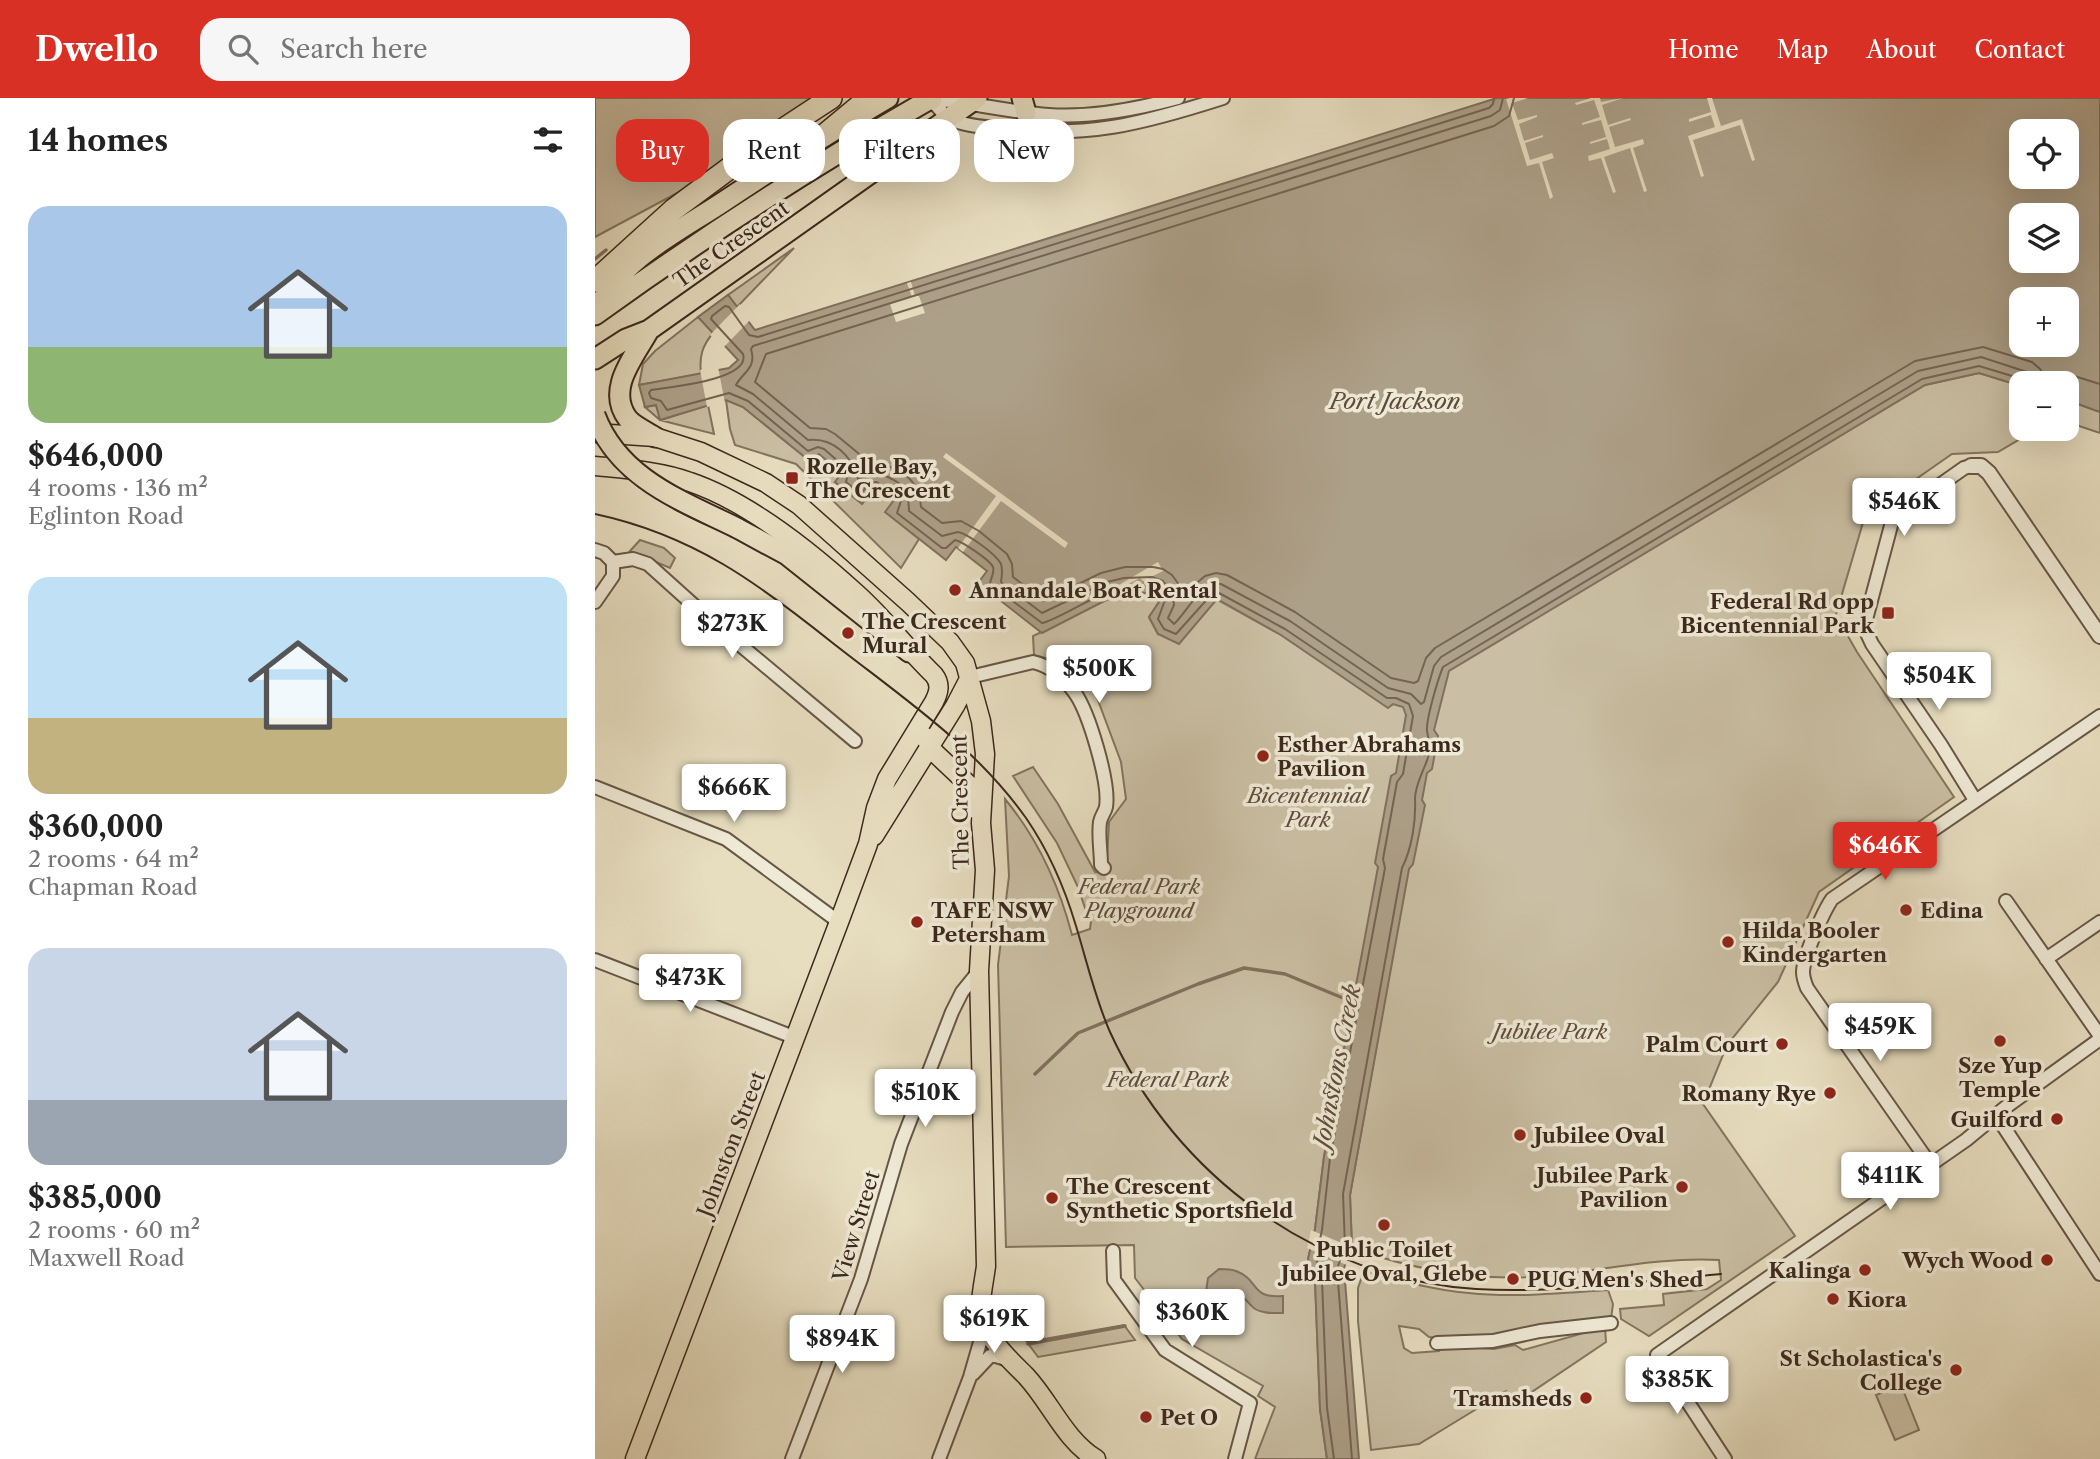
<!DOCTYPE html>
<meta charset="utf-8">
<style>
:root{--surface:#fff;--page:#f6f6f6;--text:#222;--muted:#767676;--accent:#d93025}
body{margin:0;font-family:"Libre Caslon Text",serif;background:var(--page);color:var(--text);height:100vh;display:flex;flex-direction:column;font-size:26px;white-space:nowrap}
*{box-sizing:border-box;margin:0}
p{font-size:23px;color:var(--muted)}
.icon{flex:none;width:38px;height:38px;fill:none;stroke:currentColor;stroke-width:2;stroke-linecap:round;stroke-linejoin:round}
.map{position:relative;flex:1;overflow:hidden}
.details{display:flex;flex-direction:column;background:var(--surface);width:595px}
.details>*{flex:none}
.guide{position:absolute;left:21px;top:21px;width:665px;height:63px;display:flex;gap:14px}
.tools{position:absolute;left:1414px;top:21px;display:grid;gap:14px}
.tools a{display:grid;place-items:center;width:70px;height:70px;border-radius:14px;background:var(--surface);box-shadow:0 7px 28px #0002;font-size:35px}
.price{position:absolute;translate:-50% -60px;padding:0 16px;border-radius:7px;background:#fff;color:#222;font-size:23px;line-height:46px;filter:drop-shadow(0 2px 4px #0008)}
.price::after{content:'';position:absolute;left:50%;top:42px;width:21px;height:16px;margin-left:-10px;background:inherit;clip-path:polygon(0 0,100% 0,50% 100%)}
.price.selected{background:var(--accent);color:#fff}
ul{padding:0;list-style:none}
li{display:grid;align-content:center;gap:14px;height:371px;padding:0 28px}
li span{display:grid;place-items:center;height:217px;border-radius:21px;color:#555}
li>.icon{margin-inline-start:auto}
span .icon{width:126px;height:126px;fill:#fffc;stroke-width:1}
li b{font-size:30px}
h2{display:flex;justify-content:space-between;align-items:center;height:84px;padding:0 28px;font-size:30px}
.pill{padding:0 24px;border-radius:21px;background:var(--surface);box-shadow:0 7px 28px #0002;font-size:24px;line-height:63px}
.pill.selected{background:var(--accent);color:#fff}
header{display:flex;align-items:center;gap:42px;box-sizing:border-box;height:98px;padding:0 35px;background:var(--accent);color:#fff}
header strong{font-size:33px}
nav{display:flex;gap:38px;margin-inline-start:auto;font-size:24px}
.search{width:490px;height:63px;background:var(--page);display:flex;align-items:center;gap:18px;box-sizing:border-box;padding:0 24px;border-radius:21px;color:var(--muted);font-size:26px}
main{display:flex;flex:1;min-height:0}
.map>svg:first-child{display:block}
</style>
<header>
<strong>Dwello</strong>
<div class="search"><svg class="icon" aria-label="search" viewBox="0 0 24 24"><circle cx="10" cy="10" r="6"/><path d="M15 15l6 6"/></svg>Search here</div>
<nav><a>Home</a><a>Map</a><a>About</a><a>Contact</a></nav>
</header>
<main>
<section class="details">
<h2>14 homes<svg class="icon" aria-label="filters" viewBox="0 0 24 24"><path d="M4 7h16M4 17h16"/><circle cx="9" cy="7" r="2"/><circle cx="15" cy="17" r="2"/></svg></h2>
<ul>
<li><span style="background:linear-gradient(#a9c7e8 65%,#8fb573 0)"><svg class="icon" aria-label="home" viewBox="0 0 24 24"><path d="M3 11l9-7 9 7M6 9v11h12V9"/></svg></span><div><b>$646,000</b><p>4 rooms · 136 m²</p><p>Eglinton Road</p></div></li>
<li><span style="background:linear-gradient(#bfe0f5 65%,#c2b280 0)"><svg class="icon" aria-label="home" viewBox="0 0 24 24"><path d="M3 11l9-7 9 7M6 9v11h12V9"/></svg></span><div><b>$360,000</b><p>2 rooms · 64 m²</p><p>Chapman Road</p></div></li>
<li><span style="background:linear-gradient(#c9d6e8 70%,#9aa5b1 0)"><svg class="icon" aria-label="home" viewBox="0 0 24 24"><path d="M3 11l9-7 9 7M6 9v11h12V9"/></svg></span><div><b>$385,000</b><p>2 rooms · 60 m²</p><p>Maxwell Road</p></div></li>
</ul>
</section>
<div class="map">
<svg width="1505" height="1361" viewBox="0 0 1505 1361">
<rect width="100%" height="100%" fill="#e7dec0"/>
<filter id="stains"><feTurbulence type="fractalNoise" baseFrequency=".00286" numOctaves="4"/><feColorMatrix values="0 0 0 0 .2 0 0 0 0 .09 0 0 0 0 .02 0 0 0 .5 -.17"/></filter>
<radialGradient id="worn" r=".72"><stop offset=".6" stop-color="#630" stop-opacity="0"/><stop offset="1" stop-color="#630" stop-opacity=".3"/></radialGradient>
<path fill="#cabfa4" stroke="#837460" stroke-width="2" d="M0 0H216L86 93 0 139Z
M199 150 142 209 133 197Z
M103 219 118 235C107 248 104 259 106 276L44 287 48 266 60 253Z
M1384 275 1426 288V331H1442L1403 354 1357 356 1281 409 1269 421 1240 520 1250 524V533L1262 554 1359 699 1224 794 1183 884 1132 947 1108 1006 1200 1138 1054 1238 1026 1221 1025 1211 1069 1207 1068 1196 1112 1191 1126 1182 1124 1162C1068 1159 1014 1171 958 1177 890 1185 822 1173 757 1150L755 1097 803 827 758 904 729 1059 720 1131 713 1161 720 1183 725 1311 732 1361H660L680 1309 663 1298 668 1288 587 1241 540 1180 539 1147 411 1149 403 867 414 778 410 701C443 741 464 787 477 837L495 831 497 815 492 816 483 789 462 745 418 678 438 669 463 706 500 774 507 775 512 761 514 724 531 701 526 664 492 573 471 558 463 567 457 562 439 557 438 538 517 499 530 495H557L564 504 554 519 563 536 621 501 686 537 793 609 1330 287Z
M131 302 148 309 216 364 223 355 247 375 240 384 267 405 280 390 300 402 291 414 324 441 306 470 201 366 140 347 135 331Z
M1472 302 1505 314V335L1472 324Z
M61 307 66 322 113 307 119 336 65 322 50 309Z
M45 442 69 450 80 460 75 470 35 453Z
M769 1173C804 1182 838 1192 874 1195 920 1200 967 1195 1013 1192L1018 1206 1016 1221 860 1241 834 1239 824 1231 804 1228 809 1250 817 1255 844 1253 845 1247 899 1251 920 1247 928 1252 1010 1229 1011 1244 919 1306 911 1293 824 1346 776 1352 763 1223V1190Z
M529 1227 540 1242 443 1259 432 1244Z
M1306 1287 1324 1332 1300 1342 1281 1297Z"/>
<path fill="#ada089" stroke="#80705e" stroke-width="2" fill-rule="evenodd" d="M902 0H1505V314L1472 302V285H1426V288L1384 275 1330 287 854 573 839 632 843 638 837 671 832 675 827 702 830 707 818 766 814 771 755 1097 757 1150 749 1170 764 1361H732L725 1311 720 1183 713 1161 720 1131 729 1059 783 769 780 765 796 678 801 675 811 617 808 609 798 606 793 610 686 537 622 501 584 546 563 536 554 519 564 504 557 495H530L517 499 447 535 383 485 392 473 361 449 351 462 290 414 299 402 280 390 267 406 240 384 247 375 224 356 216 364 148 309 131 302 65 322 61 307 50 309 44 287 134 270 143 262 103 219 133 197 160 232ZM1426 33H1472V79H1426ZM1426 117H1472V163H1426ZM1426 201H1472V247H1426Z
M624 1171C629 1171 636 1171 641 1173 665 1182 655 1201 688 1198V1215C679 1215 669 1216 660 1211 652 1205 649 1196 638 1195 626 1201 627 1215 616 1223L601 1208 610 1201 613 1180Z"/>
<path fill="#e7dec0" d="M915 0H933L917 5 923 22 942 17V19L924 26 929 43 948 37V39L930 45 935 62 957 55 959 60 947 64 958 99 955 101 944 65 932 68 911 1Z
M996 0H1005L1006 4 1028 0 1007 7 1013 27 1035 20 1036 22 1014 29 1020 49 1048 41 1049 46 1038 50 1052 93 1049 94 1035 50 1009 59 1021 94 1018 95 1006 60 994 63 993 58 1015 51 1012 41 995 46V44L1011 39 1006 22 987 27V25L1005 19 999 2 981 7 980 5Z
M1112 0H1117L1126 28 1147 21 1160 62 1157 63 1145 27 1098 42 1109 78 1106 79 1093 38 1120 29 1116 17 1094 24V21L1116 14Z
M316 184 320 198H324L330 215 301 224 295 206 317 199 312 185Z
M145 206 156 221 128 250 115 237Z
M123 269 130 305 112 309 105 272Z
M351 355 473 445 470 450 406 403 368 454 363 450 401 398 348 359Z
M563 464 568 473 548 483 545 480 524 491 525 500 518 502 517 488H522Z
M716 1132 761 1151 754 1168 712 1150Z"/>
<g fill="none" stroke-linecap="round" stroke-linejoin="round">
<path stroke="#746453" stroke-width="2" d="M908 0 905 12 896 18 158 248 156 251C162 270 148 274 141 287L158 296 213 342C238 339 257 358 263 381L283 375C307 384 314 389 314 413L347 438 363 434C373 436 401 456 406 466 408 472 407 478 406 484L447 515 512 484 529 480 557 479 568 483 578 497 579 507 573 520 579 526C593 513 605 484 626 486L695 523 793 590 816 596 826 606 829 604 839 568 846 559 1323 273 1386 259 1432 274 1442 285
M919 0 914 18 899 28 171 256 160 284 215 330 231 331 240 336 263 355 271 365C299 365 324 378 326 409L347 425 366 423 384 433 412 456 417 466 418 479 449 503 506 475 530 469H558L568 471 577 477 590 495 610 478 621 475 632 477 700 514 796 580 819 585 823 583 831 560 840 550 1320 263 1388 249 1437 264 1445 271 1453 283 1476 277 1505 286
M739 1361 732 1310 727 1182 721 1160 727 1132 735 1060 790 770 788 761 802 684 808 676 818 618 814 606 801 600H792L690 531 624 495 616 497 581 536 569 531 563 521 570 502C548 459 476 518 447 525L395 486C395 481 400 475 398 469 395 462 368 444 360 442L351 450H347L302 415 306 403 303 396 281 384 275 385 267 394H263L251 384 253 375 251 370 229 351 223 349 213 353 153 303 134 295 72 312 66 303 56 300 54 295 56 292C75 289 156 282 148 256L116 221 117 218 130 208 134 209 154 237 163 239 894 10 898 6 899 0
M757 1361 742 1171 750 1148 748 1096 807 770C817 750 821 723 820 701 820 688 827 676 831 665 836 654 834 643 832 633 831 621 843 581 848 569L1327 281 1384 268 1427 281 1432 285"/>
<path stroke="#80705e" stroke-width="3.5" d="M0 161 11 152
M440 976 483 935 603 886 649 870 690 876 760 905
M433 1246 530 1228"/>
<g stroke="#675646" stroke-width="16">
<path id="minor" d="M336 1C341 6 347 16 354 20 368 28 391 29 407 31 493 40 547 26 628 0
M336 1C376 4 414 14 454 17 497 20 542 11 583 0
M1376 368 1369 370 1298 420 1269 529 1277 546 1346 647 1380 702
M0 452 9 455 18 464
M18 464 38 461 53 466 113 520 260 643
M0 504 18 478V464
M375 579 438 564C456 568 469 580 480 595 494 615 515 685 511 709 510 714 506 718 505 724 503 738 506 753 506 767L509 770
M0 689 131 741 244 824
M1411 803 1505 938
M1451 861 1505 824
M0 862 201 940
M1401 1017 1505 1176
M1335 1066 1212 890C1210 885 1208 880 1208 874 1208 860 1228 814 1237 801L1505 618
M518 1153 519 1182 570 1252 655 1305 640 1361
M842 1245 898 1243 945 1233 1016 1225
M378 1276 395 1258H401L414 1262
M197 1361 266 1181 306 1046 357 914 367 894 384 873
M344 1361 375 1279 390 1227
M1130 1361 1062 1257 1371 1042 1411 1009 1505 941"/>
</g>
<g stroke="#675646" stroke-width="18">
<path id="tertiary" d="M1376 368H1386L1394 375 1505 538"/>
</g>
<g stroke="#3c291d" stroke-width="21">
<path id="primary" d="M0 335 60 339 106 354 171 385 204 407 313 504 355 544 370 565 386 623 390 656 386 725 390 772 384 873 391 1168C389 1185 383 1206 388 1222 395 1244 415 1262 431 1278 456 1305 469 1341 501 1361
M0 368C31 371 65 373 95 384 154 404 216 454 262 496 290 521 312 551 339 577 346 586 344 594 339 604L292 681 281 710 273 746 244 824 40 1361
M329 638 339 654 375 688 383 713
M279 738 360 608 375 579"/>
</g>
<g stroke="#3c291d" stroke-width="23">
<path id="trunk" d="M427 0 431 15
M2 211C28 159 85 133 131 102 184 67 238 32 293 0
M0 217C108 139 221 66 337 0
M54 232C40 258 10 291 33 321 39 328 52 334 60 339
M0 261 31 241 54 232 382 0
M142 430 192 457 314 554"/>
</g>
<g stroke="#3c291d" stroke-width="24">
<path id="motorway" d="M336 1V0
M228 38 274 0
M0 183 78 112 178 38 236 0"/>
</g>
<use href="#minor" stroke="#efead6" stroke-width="12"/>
<use href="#tertiary" stroke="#efead6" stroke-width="14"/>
<use href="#primary" stroke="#e7dec0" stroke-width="18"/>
<use href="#trunk" stroke="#e7dec0" stroke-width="19"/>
<use href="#motorway" stroke="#e7dec0" stroke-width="21"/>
<path stroke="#3c291d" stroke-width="2" d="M0 416C98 437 163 485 239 546 308 600 380 648 431 720 453 752 470 791 481 828 492 864 500 900 515 934 581 1078 721 1181 881 1191 962 1196 1045 1183 1126 1176"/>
<g stroke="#3c291d" stroke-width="23" stroke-linecap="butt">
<path id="trunk-bridge" d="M0 317C23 380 87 403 142 430"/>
</g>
<use href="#trunk-bridge" stroke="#e7dec0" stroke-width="19"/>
</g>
<g fill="#8f2418" stroke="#efead6" stroke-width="2.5">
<rect x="190" y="373" width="14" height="14" rx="3.5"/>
<circle cx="360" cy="492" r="7"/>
<rect x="1286" y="508" width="14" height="14" rx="3.5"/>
<circle cx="253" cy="535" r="7"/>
<circle cx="668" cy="658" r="7"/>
<circle cx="1311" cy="812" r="7"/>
<circle cx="322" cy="824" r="7"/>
<circle cx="1133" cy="844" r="7"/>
<circle cx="1405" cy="943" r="7"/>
<circle cx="1187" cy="946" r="7"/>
<circle cx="1235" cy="995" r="7"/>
<circle cx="1462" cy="1021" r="7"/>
<circle cx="925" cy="1037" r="7"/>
<circle cx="1087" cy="1089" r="7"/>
<circle cx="457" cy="1100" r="7"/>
<circle cx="789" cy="1127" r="7"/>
<circle cx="1452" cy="1162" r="7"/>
<circle cx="1270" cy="1172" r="7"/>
<circle cx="918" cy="1181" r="7"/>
<circle cx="1238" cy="1201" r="7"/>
<circle cx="1361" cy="1272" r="7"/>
<circle cx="991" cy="1300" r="7"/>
<circle cx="551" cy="1319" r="7"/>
</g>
<g text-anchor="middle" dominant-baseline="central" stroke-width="7" stroke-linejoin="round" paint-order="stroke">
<g font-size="21" fill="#3c291d" stroke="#efead6">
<text transform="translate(136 146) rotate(-35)">The Crescent</text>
<text transform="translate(365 704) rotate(-91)">The Crescent</text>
<text transform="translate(136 1046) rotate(-69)">Johnston Street</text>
<text transform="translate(261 1128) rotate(-73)">View Street</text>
</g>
<g font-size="21" font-weight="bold" fill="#3c291d" stroke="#efead6" text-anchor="start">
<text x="211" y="368">Rozelle Bay,<tspan x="211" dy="24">The Crescent</tspan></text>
<text x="374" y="492">Annandale Boat Rental</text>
<text x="1279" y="503" text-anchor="end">Federal Rd opp<tspan x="1279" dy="24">Bicentennial Park</tspan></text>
<text x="267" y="523">The Crescent<tspan x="267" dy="24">Mural</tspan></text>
<text x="682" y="646">Esther Abrahams<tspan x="682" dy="24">Pavilion</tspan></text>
<text x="336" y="812">TAFE NSW<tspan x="336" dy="24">Petersham</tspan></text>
<text x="1325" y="812">Edina</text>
<text x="1147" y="832">Hilda Booler<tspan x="1147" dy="24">Kindergarten</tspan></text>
<text x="1173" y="946" text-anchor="end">Palm Court</text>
<text x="1405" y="967" text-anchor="middle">Sze Yup<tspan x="1405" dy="24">Temple</tspan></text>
<text x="1221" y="995" text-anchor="end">Romany Rye</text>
<text x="1448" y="1021" text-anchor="end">Guilford</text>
<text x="939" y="1037">Jubilee Oval</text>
<text x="1073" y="1077" text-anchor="end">Jubilee Park<tspan x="1073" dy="24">Pavilion</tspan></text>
<text x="471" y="1088">The Crescent<tspan x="471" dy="24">Synthetic Sportsfield</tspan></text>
<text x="789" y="1151" text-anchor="middle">Public Toilet<tspan x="789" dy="24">Jubilee Oval, Glebe</tspan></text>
<text x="1438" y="1162" text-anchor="end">Wych Wood</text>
<text x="1256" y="1172" text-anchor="end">Kalinga</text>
<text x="932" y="1181">PUG Men's Shed</text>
<text x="1252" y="1201">Kiora</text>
<text x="1347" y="1260" text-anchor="end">St Scholastica's<tspan x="1347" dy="24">College</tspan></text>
<text x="977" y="1300" text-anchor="end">Tramsheds</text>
<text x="565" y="1319">Pet O</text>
</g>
<g font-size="21" font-style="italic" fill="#604e3f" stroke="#efead6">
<text x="713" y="697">Bicentennial<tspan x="713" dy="24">Park</tspan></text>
<text x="544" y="788">Federal Park<tspan x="544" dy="24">Playground</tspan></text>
<text x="955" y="933">Jubilee Park</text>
<text x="573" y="981">Federal Park</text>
</g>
<g font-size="23" font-style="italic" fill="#5e4d3d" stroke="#efead6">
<text x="800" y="303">Port Jackson</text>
<text transform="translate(742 968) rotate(-79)">Johnstons Creek</text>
</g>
</g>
<rect width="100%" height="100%" filter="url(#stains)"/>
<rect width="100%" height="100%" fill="url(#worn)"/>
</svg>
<div class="tools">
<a><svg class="icon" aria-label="locate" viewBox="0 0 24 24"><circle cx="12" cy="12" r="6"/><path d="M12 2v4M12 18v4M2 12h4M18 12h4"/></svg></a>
<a><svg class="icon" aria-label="layers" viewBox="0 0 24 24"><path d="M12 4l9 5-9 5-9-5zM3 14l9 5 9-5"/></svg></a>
<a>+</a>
<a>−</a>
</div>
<b class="price" style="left:1309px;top:440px">$546K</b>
<b class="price" style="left:137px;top:562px">$273K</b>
<b class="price" style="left:504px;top:607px">$500K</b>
<b class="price" style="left:1344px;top:614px">$504K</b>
<b class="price" style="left:139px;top:726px">$666K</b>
<b class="price selected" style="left:1290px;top:784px">$646K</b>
<b class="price" style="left:95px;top:916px">$473K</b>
<b class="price" style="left:1285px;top:965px">$459K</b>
<b class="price" style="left:330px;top:1031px">$510K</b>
<b class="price" style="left:1295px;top:1114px">$411K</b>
<b class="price" style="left:597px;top:1251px">$360K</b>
<b class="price" style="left:399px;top:1257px">$619K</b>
<b class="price" style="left:247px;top:1277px">$894K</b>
<b class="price" style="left:1082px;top:1318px">$385K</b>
<div class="guide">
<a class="pill selected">Buy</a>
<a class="pill">Rent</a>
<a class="pill">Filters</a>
<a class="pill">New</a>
</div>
</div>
</main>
